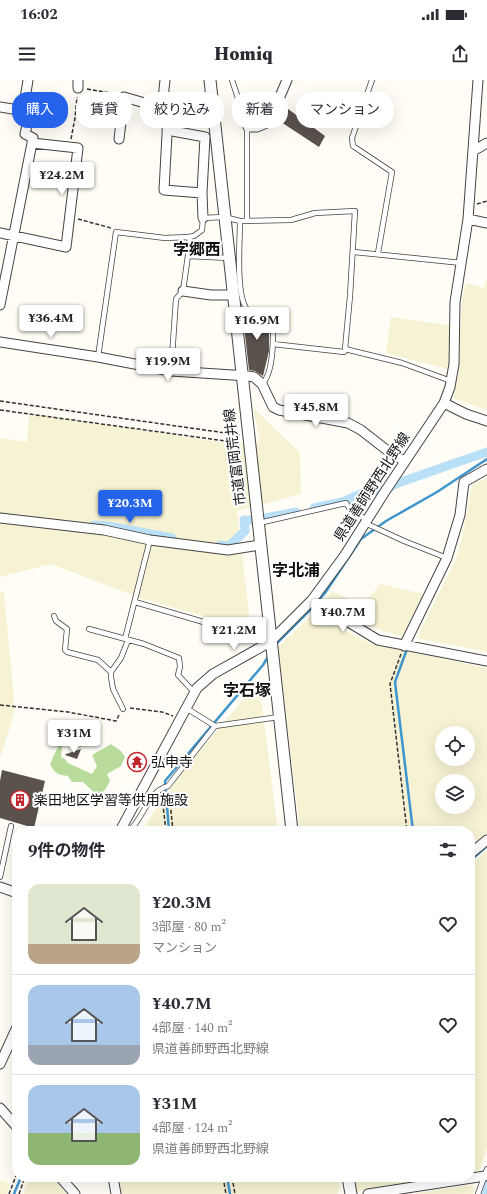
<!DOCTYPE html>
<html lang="ja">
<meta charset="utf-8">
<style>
:root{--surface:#fff;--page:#f2f2f3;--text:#2b2b33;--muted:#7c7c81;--line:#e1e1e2;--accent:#2563eb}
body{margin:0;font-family:Spectral,"Noto Sans JP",serif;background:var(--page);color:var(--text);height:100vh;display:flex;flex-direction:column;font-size:15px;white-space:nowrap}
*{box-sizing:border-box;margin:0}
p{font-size:13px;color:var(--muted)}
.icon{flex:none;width:22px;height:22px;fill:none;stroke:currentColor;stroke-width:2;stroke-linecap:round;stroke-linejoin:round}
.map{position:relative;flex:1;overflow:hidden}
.side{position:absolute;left:12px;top:746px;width:463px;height:356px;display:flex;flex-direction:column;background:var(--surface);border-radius:16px;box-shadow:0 4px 16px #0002}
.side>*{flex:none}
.banner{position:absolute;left:12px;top:12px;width:463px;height:36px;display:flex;gap:8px}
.fabs{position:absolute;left:435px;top:646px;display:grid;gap:8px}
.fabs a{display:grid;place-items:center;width:40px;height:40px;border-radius:50%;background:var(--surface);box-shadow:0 4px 16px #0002;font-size:20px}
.price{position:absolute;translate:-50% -34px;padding:0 9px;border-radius:4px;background:#fff;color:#222;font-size:13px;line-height:26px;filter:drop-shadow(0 1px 2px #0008)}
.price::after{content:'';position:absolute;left:50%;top:24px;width:12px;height:9px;margin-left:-6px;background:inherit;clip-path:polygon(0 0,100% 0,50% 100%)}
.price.on{background:var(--accent);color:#fff}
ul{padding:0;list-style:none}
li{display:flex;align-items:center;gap:12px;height:100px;padding:0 16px}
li+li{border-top:1px solid var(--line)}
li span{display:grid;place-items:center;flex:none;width:112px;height:80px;border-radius:12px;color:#555}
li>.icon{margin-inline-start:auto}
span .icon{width:48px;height:48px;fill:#fffc;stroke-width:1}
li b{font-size:17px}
h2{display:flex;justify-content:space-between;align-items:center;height:48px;padding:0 16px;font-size:17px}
.pill{padding:0 14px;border-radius:16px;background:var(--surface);box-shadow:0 4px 16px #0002;font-size:14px;line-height:36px}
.pill.on{background:var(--accent);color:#fff}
.status{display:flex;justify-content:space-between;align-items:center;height:28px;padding:0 20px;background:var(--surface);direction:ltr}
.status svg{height:11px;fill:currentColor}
header{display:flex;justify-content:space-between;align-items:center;height:52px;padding:0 16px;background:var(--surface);font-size:18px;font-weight:800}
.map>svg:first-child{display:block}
</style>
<div class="status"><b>16:02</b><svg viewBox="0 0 49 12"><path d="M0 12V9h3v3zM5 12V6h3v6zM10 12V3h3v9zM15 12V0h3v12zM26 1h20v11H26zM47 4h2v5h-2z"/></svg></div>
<header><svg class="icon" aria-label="menu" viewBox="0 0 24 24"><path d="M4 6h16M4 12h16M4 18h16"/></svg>Homiq<svg class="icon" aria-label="share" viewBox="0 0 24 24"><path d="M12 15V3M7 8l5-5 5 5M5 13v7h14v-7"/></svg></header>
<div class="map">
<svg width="487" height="1114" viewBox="0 0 487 1114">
<rect width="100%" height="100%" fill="#fffdf5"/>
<path fill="#f6f3d4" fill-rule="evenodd" d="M487 198V330L453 318 459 292 386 273 391 237 461 247 462 218 466 203 484 208Z
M253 327 300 373 301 414 237 431 251 550 140 518 51 484 0 497V358L27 362 29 333 233 364 260 362Z
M487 398V572L417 558 456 479 462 458 472 405Z
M380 504 423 514 402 556 382 551 324 521 332 511 363 526Z
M0 512H4L15 631 0 678Z
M313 534 371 564 487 588V753L470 767V751H300L278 567ZM442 653H468V679H442ZM442 701H468V727H442Z
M259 601 278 751H143L153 733 182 692Z
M487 770V1068L481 1088 478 1091 470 1092V786Z
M29 1097H52L66 1114H23Z
M119 1097H338L340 1108 337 1114H122Z
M355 1097H441L357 1111Z
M0 1100 10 1104 7 1114H0Z
M471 1105 475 1108 473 1114H414Z"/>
<path fill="#b9dc9c" d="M67 646 86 653 92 658 81 667H73L69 663 62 667 61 677 65 679 68 683 92 694 97 686 92 675 111 664 121 671 125 677 121 686 107 694 110 701 105 710 98 716 83 702H72L68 696C58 695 54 693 50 684L61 660 62 648Z"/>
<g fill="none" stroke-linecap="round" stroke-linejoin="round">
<path stroke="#3f96cf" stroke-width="2.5" d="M276 564 311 529 325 513 361 459 386 441 437 412 487 379
M407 569 395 602 413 751
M169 751 165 701 263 585 269 575
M470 781 487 766
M470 1073 473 1092
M227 1097 230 1114
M14 1114 21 1097"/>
<path stroke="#b9e0f7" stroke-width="9" d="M314 428 342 422 367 411H382L398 403 487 372
M94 445 108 446 172 458
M220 465 229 466 245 451 244 440H255L296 432"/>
<path stroke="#b9e0f7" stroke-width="16" d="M484 1114 487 1105"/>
</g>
<path fill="#5a524d" d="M288 29 325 56 319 67 281 42Z
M242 228 247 235 269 237V271L263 296 255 291 249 290Z
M81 669 77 679 65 675 66 674Z
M2 690 45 701 34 748 0 738V701Z"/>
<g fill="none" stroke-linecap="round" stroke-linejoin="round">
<g stroke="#444" stroke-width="6">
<path id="service" d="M232 0 239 21 245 30 247 37V141
M372 0 352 58 353 66 392 92 378 173
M240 141 291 140 315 133 355 131 350 216 345 269 402 283 451 301
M188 157 194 156 202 150 203 138 224 137 240 141C240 161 235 217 248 231L273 234C273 251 275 292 262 304
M354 172 462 183
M188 176 229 178
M273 264 344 272 347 269
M98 277 116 152 165 158 188 157 190 161 183 211 176 219 171 291
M259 443 346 423 350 429 367 440
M365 443 404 461 447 478
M135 522 231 550 257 560 268 562
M54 536 56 541 67 549 65 570 67 572 98 580 111 592
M89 549 144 564 179 578 180 587 178 595 194 612
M125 559 150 460
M186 628 215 646
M123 629 113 609 111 597V592L121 578 128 560
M129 751C144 738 147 712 168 706L215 646 279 637
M0 797 11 746
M478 1114 487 1089"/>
</g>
<g stroke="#444" stroke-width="11">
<path id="minor" d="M78 0V8
M165 0 162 28 168 36 164 110 202 113 203 138
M0 27 30 32 25 54 33 58 32 63 78 68 66 167 0 153
M23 31 28 0
M248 47H257L269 42 287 0
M167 50 205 57 202 113
M119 59 124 17 162 28
M473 71 487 63
M468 139 487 143
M183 211 211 215H233
M0 225 32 63
M0 262 98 277 171 291 248 296 254 297 262 304 273 327 279 330 348 343 361 350 384 368 404 381
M444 323 466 334 487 341
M0 438 104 450 150 460 228 470 260 465
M312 520 378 560 487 581
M404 566 447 478 460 435 464 402 487 389
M120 751 197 608 213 594 270 562 312 520 345 475 384 413 444 323 450 307 454 284 455 222 468 139 478 0
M470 774 487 760
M0 807 17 813
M0 984 17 947
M0 1028 17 1047
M60 1097 75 1114
M113 1097 116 1114
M368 1114 485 1096"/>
</g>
<g stroke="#444" stroke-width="13">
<path id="tertiary" d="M210 0 292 751
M348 1097 351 1114"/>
</g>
<path stroke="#333" stroke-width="1.5" stroke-dasharray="4 2" stroke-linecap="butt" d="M87 9 116 14
M71 59 75 38 77 17
M477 124 487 121
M78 139 111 148
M0 321 240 355
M0 330 240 363
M401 574 390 604 407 751
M0 625 68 632 116 641 119 635
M130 628 162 632 173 636
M169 712 173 751
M162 717 166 751
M223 1097 226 1114
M232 1097 235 1114
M9 1114 17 1093
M19 1114 25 1097"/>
<use href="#service" stroke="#fff" stroke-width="4.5"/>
<use href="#minor" stroke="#fff" stroke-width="9"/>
<use href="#tertiary" stroke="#fff" stroke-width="11"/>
</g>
<defs>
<g id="temple-ring" transform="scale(1)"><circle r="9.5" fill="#fff" stroke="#c4262e" stroke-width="1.5"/><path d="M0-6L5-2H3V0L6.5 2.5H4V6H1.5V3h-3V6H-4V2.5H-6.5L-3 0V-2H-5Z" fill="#c4262e"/></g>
<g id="building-ring" transform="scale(1)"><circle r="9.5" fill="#fff" stroke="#c4262e" stroke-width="1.5"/><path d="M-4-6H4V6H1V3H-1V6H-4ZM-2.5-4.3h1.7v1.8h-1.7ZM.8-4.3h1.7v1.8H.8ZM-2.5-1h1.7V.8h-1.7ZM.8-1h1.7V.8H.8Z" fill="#c4262e"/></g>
</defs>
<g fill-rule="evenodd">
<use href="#temple-ring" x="137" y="682"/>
<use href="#building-ring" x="20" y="720"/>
</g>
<g text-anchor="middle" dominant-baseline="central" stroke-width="4" stroke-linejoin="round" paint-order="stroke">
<g font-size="14" fill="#111" stroke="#fff">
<text transform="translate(235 377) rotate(-97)">市道富岡荒井線</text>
<text transform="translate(372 407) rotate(-57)">県道善師野西北野線</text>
</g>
<g font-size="14" fill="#111" stroke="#fff" text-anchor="start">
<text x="151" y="682">弘申寺</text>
<text x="34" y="720">楽田地区学習等供用施設</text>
</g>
<g font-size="16" font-weight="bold" fill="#111" stroke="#fff">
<text x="197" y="170">字郷西</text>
<text x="296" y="491">字北浦</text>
<text x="247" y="611">字石塚</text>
</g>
</g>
</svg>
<div class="fabs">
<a><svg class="icon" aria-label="locate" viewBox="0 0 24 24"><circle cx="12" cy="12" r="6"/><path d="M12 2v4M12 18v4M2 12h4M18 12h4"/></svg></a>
<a><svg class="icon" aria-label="layers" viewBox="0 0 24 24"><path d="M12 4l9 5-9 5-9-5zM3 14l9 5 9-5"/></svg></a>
</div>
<b class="price" style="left:62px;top:116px">¥24.2M</b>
<b class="price" style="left:51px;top:259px">¥36.4M</b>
<b class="price" style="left:257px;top:261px">¥16.9M</b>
<b class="price" style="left:168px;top:302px">¥19.9M</b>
<b class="price" style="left:316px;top:348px">¥45.8M</b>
<b class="price on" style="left:130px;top:444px">¥20.3M</b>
<b class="price" style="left:343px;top:553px">¥40.7M</b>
<b class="price" style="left:234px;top:571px">¥21.2M</b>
<b class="price" style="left:74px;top:674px">¥31M</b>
<div class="banner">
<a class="pill on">購入</a>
<a class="pill">賃貸</a>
<a class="pill">絞り込み</a>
<a class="pill">新着</a>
<a class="pill">マンション</a>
</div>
<section class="side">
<h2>9件の物件<svg class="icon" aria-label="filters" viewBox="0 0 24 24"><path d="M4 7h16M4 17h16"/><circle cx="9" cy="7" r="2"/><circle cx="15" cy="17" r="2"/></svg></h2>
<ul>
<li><span style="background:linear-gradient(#dfe7d0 75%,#b9a48a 0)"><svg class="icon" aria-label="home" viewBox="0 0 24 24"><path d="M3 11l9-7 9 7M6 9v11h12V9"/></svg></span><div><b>¥20.3M</b><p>3部屋 · 80 m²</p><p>マンション</p></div><svg class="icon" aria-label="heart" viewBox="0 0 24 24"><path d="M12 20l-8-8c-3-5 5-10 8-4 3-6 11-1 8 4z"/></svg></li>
<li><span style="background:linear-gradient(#a9c7e8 75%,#9aa5b1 0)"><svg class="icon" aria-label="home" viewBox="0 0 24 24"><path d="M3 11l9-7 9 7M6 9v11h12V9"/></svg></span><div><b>¥40.7M</b><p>4部屋 · 140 m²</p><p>県道善師野西北野線</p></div><svg class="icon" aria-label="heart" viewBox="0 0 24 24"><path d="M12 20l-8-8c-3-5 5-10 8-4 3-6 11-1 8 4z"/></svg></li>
<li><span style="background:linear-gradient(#a9c7e8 60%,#8fb573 0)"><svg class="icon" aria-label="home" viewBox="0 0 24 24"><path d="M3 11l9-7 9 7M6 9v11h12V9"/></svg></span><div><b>¥31M</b><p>4部屋 · 124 m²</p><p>県道善師野西北野線</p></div><svg class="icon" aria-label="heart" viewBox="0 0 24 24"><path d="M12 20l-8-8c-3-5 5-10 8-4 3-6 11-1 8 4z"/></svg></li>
</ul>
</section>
</div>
